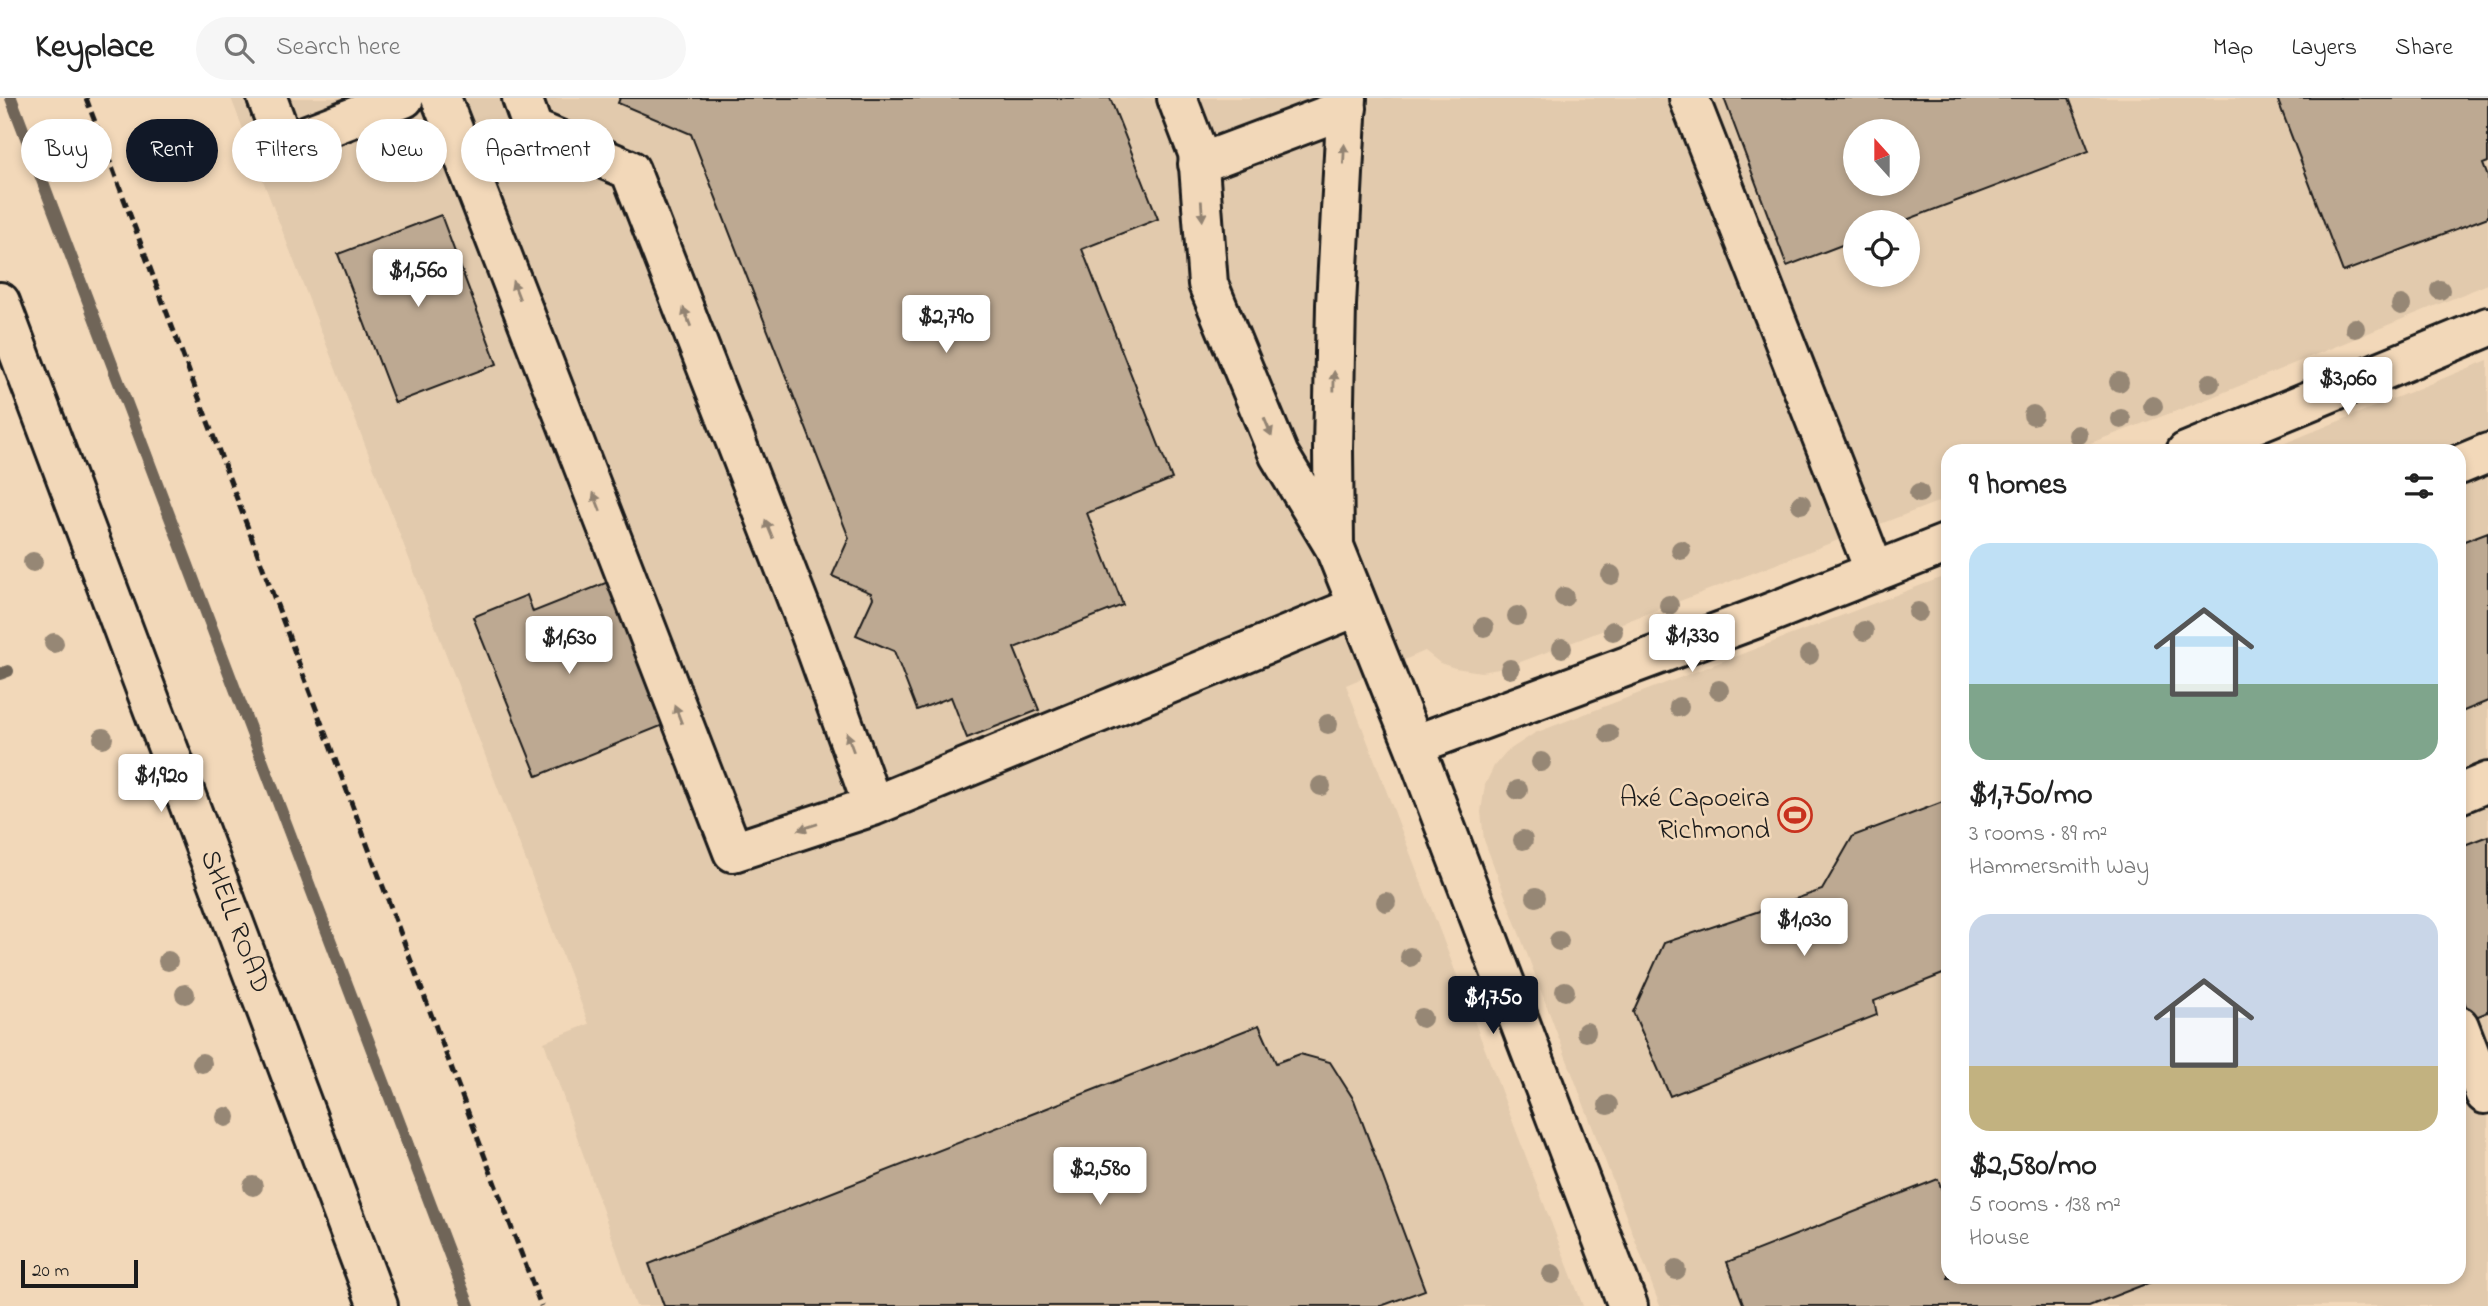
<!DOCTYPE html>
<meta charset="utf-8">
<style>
:root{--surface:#fff;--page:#f6f6f6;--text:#222;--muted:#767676;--line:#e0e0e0;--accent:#111827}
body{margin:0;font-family:"Indie Flower",sans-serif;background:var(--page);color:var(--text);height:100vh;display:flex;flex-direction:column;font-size:26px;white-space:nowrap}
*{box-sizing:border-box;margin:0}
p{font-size:23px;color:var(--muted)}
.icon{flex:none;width:38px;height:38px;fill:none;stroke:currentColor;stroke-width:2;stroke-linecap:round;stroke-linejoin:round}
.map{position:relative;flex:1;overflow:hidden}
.panel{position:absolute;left:1941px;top:346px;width:525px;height:840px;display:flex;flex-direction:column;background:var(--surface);border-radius:21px;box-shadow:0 4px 10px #0003}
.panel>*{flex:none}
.hud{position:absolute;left:21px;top:21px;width:665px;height:63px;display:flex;gap:14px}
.needle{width:46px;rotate:339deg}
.buttons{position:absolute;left:1843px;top:21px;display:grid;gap:14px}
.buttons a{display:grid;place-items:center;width:77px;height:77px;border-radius:50%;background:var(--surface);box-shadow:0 4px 10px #0003;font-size:35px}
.scale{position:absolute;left:21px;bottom:18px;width:117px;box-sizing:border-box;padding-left:7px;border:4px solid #1c1c1c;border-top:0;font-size:19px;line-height:24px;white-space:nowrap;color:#1c1c1c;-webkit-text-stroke:5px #f2d8b9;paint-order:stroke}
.price{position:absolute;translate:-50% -60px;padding:0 16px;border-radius:7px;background:#fff;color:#222;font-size:23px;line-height:46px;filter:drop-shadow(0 2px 4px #0008)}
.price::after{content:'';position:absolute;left:50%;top:42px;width:21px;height:16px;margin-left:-10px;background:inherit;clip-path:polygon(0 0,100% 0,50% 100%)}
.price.on{background:var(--accent);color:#fff}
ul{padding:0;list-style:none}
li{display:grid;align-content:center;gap:14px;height:371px;padding:0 28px}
li span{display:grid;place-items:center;height:217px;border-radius:21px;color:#555}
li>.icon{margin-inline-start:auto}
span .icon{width:126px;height:126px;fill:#fffc;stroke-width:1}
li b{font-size:30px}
h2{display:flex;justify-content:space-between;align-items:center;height:84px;padding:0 28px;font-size:30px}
.pill{padding:0 24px;border-radius:32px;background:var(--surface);box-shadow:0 4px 10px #0003;font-size:24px;line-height:63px}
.pill.on{background:var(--accent);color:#fff}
header{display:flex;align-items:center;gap:42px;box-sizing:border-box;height:98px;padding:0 35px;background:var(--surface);border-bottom:2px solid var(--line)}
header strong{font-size:33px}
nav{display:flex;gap:38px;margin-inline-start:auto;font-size:24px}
.search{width:490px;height:63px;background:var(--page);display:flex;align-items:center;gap:18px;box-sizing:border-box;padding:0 24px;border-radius:38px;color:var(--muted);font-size:26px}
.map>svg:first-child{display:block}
</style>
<header>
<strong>Keyplace</strong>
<div class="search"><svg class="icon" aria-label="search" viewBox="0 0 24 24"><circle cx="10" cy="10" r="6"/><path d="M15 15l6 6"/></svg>Search here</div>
<nav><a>Map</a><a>Layers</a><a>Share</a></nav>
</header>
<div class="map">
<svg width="2488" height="1208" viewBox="0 0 2488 1208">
<rect width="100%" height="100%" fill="#f2d8b9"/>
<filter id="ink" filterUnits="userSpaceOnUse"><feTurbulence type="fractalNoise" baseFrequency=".0143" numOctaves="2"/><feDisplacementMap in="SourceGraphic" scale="14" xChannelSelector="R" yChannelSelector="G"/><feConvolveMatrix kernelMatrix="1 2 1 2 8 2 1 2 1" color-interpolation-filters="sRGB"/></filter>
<g filter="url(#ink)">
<path fill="#e2caad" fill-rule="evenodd" d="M231 0H2488V186L2200 304 2069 353 1948 354V400L1505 570 1481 574 1455 570 1440 565 1425 553 1346 587 1583 1208H636L544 944 589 926ZM1855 33H1908V86H1855ZM1855 124H1908V177H1855Z
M2488 262V1208H1660L1484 742 1481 714 1485 687 1494 668 1506 654 1535 635 1948 477V1180H2459V354L2266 353Z"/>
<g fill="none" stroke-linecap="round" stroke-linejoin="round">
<path stroke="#6f6559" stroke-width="12" d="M11 0 469 1208
M0 576 8 573"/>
</g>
<path fill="#bda992" stroke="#1c1c1c" stroke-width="2" fill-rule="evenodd" d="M620 0H1110L1158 121 1082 151 1172 381 1087 415 1123 507 1014 550 1039 612 967 640 951 599 917 612 894 553 856 537 873 500 871 495 832 478 849 440 691 36 618 5Z
M1724 0H2069L2089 53 1901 124H1855V142L1787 168ZM1855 33H1908V86H1855Z
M2277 0H2488V64L2483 66 2488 79V119L2343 174Z
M441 117 497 266 395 305 338 156Z
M2488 434V603L2459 615V445Z
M608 484 666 626 537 678 473 519 527 497 533 514Z
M1948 702V874L1874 903 1877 917 1670 998 1633 914 1664 845 1822 792 1853 738Z
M2488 738V914L2471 921 2459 890V749Z
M1259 927 1276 965 1300 956 1330 964 1354 1002 1425 1192 1381 1208H664L649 1166Z
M1938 1081 1945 1101 1948 1100V1180H2161L2089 1208H1744L1727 1164Z"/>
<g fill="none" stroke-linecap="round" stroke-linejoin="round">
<g stroke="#1c1c1c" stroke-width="44">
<path id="minor" d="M267 0 284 46 404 0
M441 0 733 754 873 708 1358 508
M522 0 533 31 630 72 810 534 873 708
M1177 0 1198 55 1208 186 1279 357 1334 448 1333 351 1336 207 1347 0
M1689 0 1875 474
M1198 66 1347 10
M0 204 378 1208
M2186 354 2488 229
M2459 367 2488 355
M1334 448 1414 647 1628 1208
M1414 647 1757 520 1948 445
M2459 696 2488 684
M2459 928 2485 996 2488 995"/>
</g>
<use href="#minor" stroke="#f2d8b9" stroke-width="38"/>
<path stroke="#1c1c1c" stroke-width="5" stroke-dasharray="10 5" stroke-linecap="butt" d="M86 0 541 1208"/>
</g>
<g fill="#968775">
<circle cx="2440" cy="192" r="10"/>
<circle cx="2401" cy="207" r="10"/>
<circle cx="2355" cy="230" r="10"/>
<circle cx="2119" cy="284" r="10"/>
<circle cx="2210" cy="285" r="10"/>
<circle cx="2153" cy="308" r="10"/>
<circle cx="2033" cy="317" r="10"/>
<circle cx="2121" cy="321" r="10"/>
<circle cx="2078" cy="337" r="10"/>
<circle cx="1919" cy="395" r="10"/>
<circle cx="1801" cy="406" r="10"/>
<circle cx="1681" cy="452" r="10"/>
<circle cx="33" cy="464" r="10"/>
<circle cx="1611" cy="477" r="10"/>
<circle cx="1564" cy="499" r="10"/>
<circle cx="1669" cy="507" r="10"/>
<circle cx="1918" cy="514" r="10"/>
<circle cx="1517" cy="518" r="10"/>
<circle cx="1484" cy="529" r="10"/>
<circle cx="1613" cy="533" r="10"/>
<circle cx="1864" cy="533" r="10"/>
<circle cx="54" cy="545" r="10"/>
<circle cx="1562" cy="550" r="10"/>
<circle cx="1809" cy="557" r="10"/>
<circle cx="1510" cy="571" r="10"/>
<circle cx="1719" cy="592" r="10"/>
<circle cx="1679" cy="609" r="10"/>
<circle cx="1328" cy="626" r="10"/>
<circle cx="1609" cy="636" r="10"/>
<circle cx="103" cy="640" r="10"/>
<circle cx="1541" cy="664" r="10"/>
<circle cx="1321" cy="688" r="10"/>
<circle cx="1518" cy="692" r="10"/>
<circle cx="1523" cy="742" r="10"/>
<circle cx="1536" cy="799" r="10"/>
<circle cx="1386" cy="804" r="10"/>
<circle cx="1559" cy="843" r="10"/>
<circle cx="1410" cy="859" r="10"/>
<circle cx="168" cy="863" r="10"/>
<circle cx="1565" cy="893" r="10"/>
<circle cx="185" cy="896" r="10"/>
<circle cx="1422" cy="920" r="10"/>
<circle cx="1586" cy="934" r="10"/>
<circle cx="202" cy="965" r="10"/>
<circle cx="1608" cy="1007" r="10"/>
<circle cx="226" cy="1019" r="10"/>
<circle cx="253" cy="1088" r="10"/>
<circle cx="1676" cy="1172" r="10"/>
<circle cx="1552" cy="1176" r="10"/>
</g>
<defs><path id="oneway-solid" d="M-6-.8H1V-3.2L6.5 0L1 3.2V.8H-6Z" transform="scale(1.75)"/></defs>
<g fill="#928372">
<use href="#oneway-solid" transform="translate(1344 56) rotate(-87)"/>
<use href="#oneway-solid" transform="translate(1202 113) rotate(86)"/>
<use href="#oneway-solid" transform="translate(516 192) rotate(-111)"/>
<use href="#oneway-solid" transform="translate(687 219) rotate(-111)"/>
<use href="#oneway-solid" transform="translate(1334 283) rotate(-89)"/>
<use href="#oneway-solid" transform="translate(1268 329) rotate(67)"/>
<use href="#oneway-solid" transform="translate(597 404) rotate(-111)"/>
<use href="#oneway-solid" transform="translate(769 431) rotate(-112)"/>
<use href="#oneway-solid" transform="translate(678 616) rotate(-111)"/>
<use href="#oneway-solid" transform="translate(850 644) rotate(-110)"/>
<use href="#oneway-solid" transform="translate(808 729) rotate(162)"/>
</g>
</g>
<defs>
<g id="stadium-ring" transform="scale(1.75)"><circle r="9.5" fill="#f2d8b9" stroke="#c8321e" stroke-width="1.5"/><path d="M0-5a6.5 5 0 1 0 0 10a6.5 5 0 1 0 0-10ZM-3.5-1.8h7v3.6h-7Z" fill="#c8321e"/></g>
</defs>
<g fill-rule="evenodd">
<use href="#stadium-ring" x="1795" y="717"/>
</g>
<g text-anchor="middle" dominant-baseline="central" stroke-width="5" stroke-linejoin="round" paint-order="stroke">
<g font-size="28" fill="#1c1c1c" stroke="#f2d8b9" text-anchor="end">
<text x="1770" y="701">Axé Capoeira<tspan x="1770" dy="32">Richmond</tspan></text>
</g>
<g font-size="28" fill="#1c1c1c" stroke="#f2d8b9">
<text transform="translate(234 824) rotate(69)">SHELL ROAD</text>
</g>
</g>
</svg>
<div class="buttons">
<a><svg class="needle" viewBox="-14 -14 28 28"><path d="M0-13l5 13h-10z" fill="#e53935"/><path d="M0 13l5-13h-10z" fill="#767676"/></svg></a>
<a><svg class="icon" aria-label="locate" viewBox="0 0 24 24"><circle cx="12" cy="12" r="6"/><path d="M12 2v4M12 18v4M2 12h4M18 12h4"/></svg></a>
</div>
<div class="scale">20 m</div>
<b class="price" style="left:418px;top:211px">$1,560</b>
<b class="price" style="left:946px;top:257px">$2,790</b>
<b class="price" style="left:2348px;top:319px">$3,060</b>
<b class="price" style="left:1692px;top:576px">$1,330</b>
<b class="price" style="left:569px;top:578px">$1,630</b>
<b class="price" style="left:161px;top:716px">$1,920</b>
<b class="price" style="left:1804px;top:860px">$1,030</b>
<b class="price on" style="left:1493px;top:938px">$1,750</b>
<b class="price" style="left:1100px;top:1109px">$2,580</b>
<div class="hud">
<a class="pill">Buy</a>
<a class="pill on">Rent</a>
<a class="pill">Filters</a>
<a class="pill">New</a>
<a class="pill">Apartment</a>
</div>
<section class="panel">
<h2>9 homes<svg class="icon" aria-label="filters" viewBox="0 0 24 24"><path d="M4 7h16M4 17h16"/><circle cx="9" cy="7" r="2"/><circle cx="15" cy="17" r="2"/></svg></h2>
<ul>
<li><span style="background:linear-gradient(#bfe0f5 65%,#7fa58c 0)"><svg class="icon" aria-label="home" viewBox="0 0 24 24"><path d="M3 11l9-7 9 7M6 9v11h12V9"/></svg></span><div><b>$1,750/mo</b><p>3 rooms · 89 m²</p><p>Hammersmith Way</p></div></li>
<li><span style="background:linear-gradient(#c9d6e8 70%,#c2b280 0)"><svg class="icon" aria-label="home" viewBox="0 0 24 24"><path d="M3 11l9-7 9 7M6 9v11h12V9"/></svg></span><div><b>$2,580/mo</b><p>5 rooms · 138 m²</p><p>House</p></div></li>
</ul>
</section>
</div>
